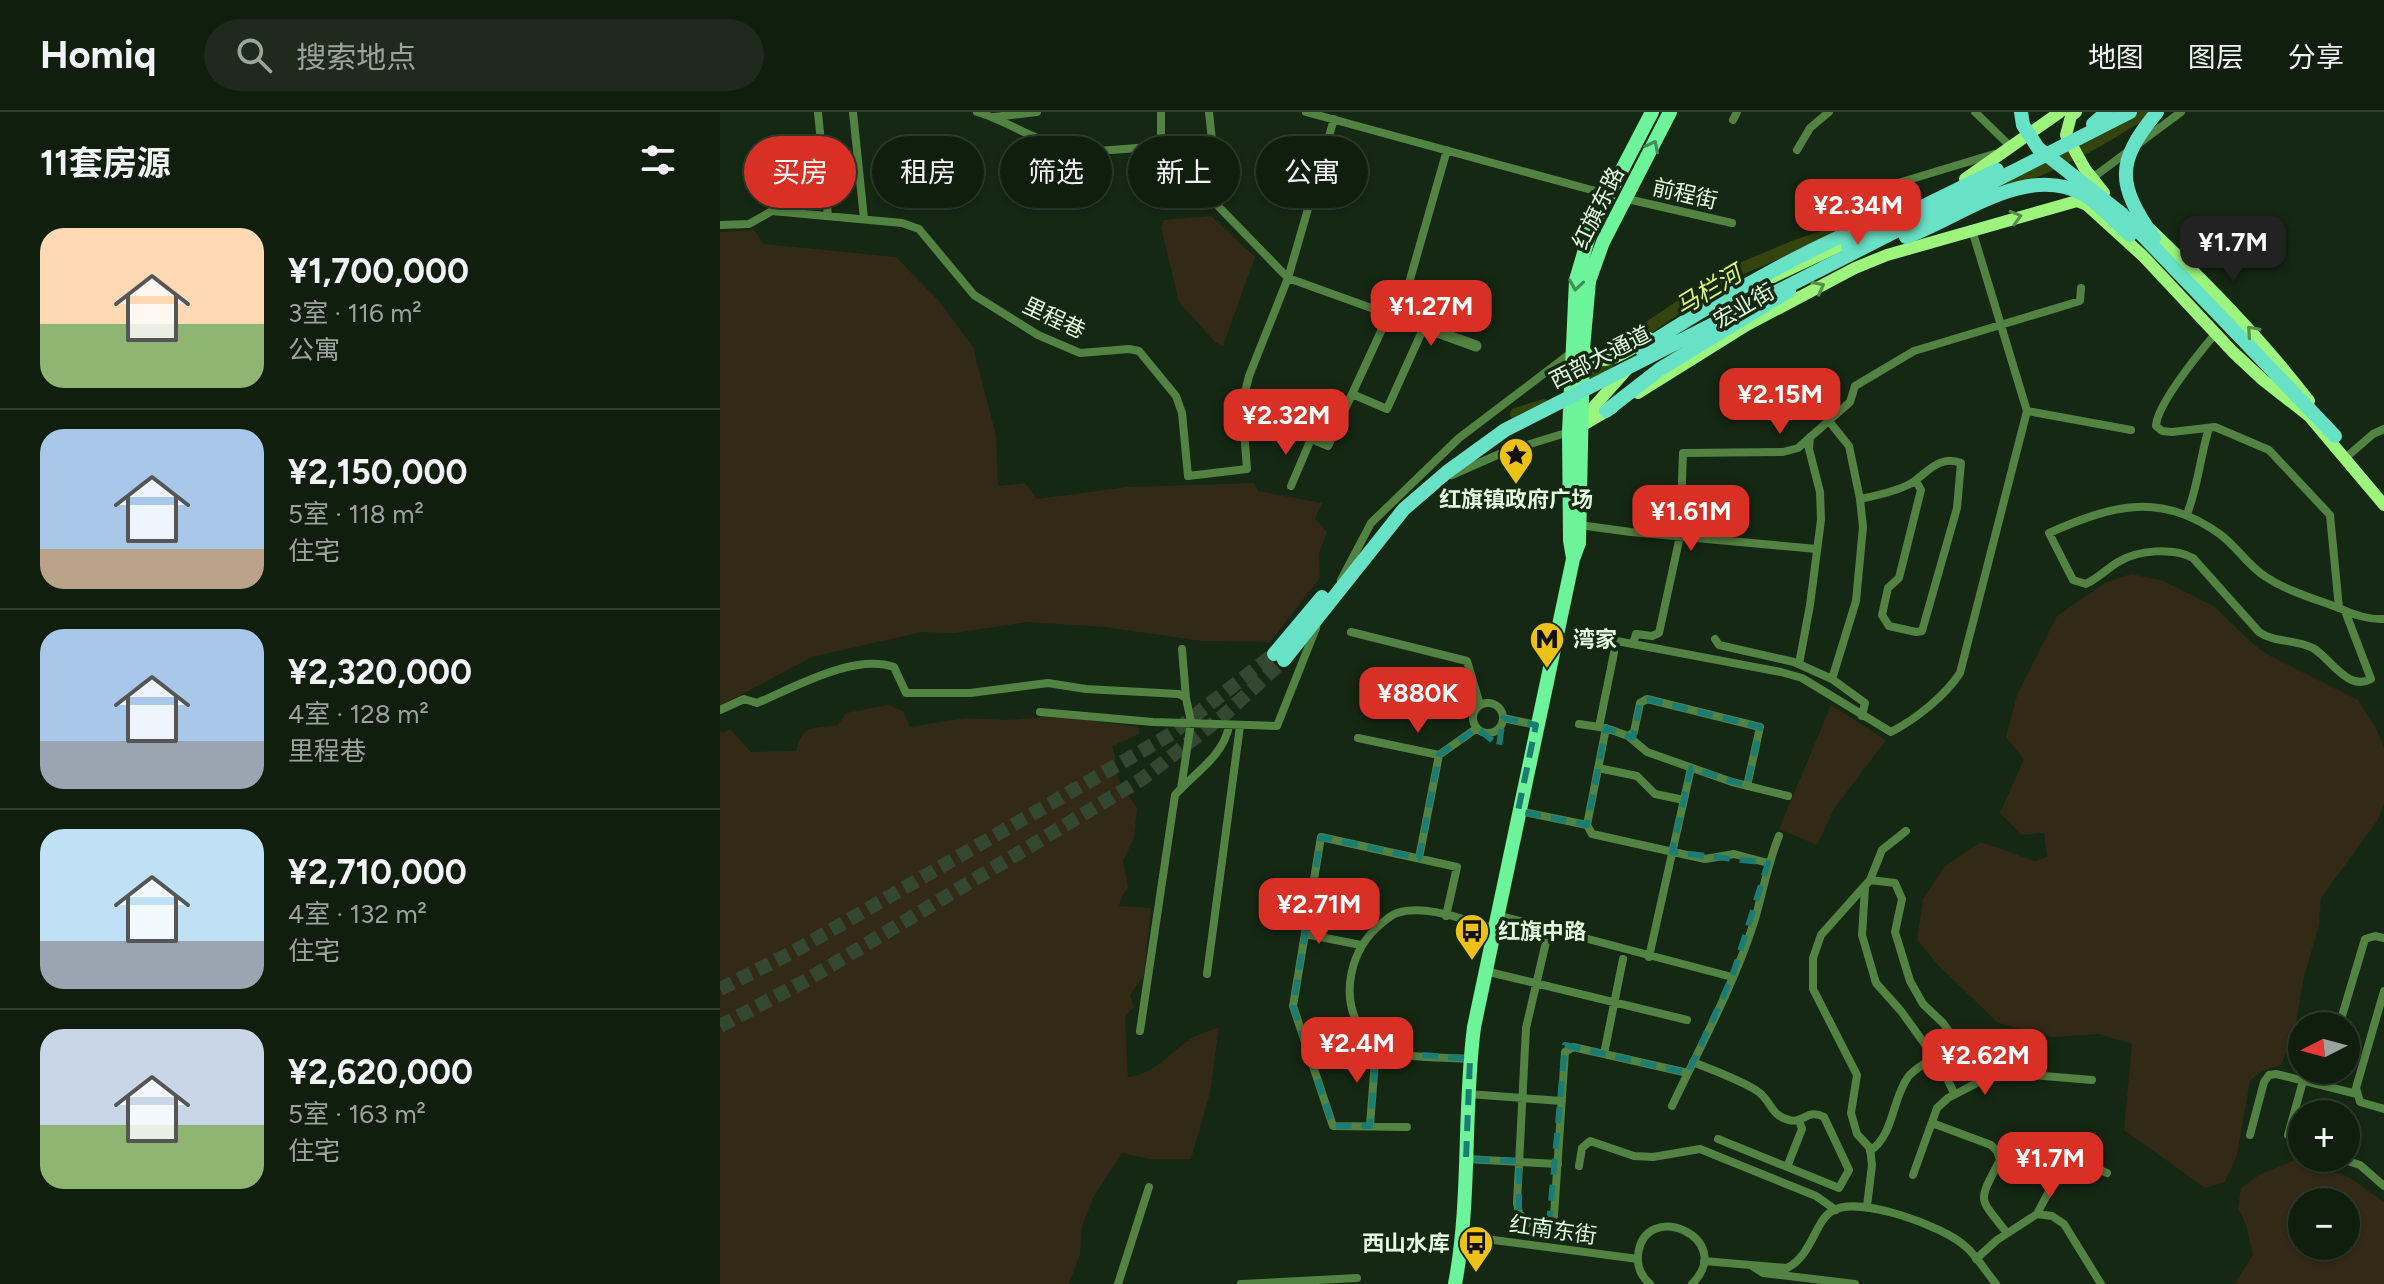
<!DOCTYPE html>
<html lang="zh">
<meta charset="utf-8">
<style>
:root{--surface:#101e0e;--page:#1e2b1c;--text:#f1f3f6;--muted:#9ca29e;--line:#303c2e;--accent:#d93025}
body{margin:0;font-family:Figtree,"Noto Sans SC",sans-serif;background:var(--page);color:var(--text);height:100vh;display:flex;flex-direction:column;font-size:30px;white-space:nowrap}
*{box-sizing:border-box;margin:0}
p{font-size:26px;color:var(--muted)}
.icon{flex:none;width:44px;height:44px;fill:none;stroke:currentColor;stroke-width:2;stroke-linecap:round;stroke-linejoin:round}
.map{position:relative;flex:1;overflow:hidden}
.panel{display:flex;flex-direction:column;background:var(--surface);width:720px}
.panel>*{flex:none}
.top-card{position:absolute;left:24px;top:24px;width:760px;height:72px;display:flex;gap:16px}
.needle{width:52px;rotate:264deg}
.fabs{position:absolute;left:1568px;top:900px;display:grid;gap:16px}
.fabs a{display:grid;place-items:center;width:72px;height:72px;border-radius:50%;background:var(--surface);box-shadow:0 2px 6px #0004,0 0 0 2px var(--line);font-size:40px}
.price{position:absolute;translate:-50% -68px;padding:0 18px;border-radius:16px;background:var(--accent);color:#fff;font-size:26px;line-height:52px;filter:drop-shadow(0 2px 4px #0008)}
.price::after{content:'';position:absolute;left:50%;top:48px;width:24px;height:18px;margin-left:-12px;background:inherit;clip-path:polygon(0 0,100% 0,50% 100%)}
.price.current{background:#222;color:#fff}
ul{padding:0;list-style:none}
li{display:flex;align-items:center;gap:24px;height:200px;padding:0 40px}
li+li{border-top:2px solid var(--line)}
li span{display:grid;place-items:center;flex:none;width:224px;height:160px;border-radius:24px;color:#555}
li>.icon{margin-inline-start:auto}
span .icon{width:96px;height:96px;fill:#fffc;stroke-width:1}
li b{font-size:34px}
h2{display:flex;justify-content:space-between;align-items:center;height:96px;padding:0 40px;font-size:34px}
.pill{padding:0 28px;border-radius:36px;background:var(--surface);box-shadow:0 2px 6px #0004,0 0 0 2px var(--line);font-size:28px;line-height:72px}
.pill.current{background:var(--accent);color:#fff}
header{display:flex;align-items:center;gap:48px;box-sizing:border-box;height:112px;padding:0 40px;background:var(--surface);border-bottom:2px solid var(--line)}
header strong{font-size:38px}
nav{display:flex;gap:44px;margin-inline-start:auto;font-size:28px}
.search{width:560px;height:72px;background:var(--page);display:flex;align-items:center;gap:20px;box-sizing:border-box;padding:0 28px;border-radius:44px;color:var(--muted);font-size:30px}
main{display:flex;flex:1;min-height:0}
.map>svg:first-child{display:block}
</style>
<header>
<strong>Homiq</strong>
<div class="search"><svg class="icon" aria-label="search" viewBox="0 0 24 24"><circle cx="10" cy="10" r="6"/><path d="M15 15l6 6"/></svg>搜索地点</div>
<nav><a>地图</a><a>图层</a><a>分享</a></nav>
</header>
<main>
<section class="panel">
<h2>11套房源<svg class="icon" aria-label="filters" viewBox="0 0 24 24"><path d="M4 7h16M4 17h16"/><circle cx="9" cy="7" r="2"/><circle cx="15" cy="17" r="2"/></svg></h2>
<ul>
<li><span style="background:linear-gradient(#ffd9b3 60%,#8fb573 0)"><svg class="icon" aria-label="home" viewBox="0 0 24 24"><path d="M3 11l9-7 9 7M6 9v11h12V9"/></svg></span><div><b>¥1,700,000</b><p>3室 · 116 m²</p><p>公寓</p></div></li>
<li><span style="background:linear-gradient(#a9c7e8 75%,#b9a48a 0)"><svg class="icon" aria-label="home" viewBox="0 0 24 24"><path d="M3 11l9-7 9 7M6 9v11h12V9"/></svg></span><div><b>¥2,150,000</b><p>5室 · 118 m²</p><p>住宅</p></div></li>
<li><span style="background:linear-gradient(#a9c7e8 70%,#9aa5b1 0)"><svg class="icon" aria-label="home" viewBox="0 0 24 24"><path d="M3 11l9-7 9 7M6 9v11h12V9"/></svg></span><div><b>¥2,320,000</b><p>4室 · 128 m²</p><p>里程巷</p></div></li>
<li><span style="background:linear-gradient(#bfe0f5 70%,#9aa5b1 0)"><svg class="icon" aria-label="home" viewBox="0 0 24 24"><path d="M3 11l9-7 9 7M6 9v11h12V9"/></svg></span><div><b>¥2,710,000</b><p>4室 · 132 m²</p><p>住宅</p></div></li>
<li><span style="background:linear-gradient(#c9d6e8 60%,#8fb573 0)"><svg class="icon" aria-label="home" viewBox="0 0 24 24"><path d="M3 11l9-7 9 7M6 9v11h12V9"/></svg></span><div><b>¥2,620,000</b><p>5室 · 163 m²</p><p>住宅</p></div></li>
</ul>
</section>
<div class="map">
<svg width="1664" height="1172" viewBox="0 0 1664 1172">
<rect width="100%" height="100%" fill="#152813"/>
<path fill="#322916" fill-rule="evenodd" d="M491 104 535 145 503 234 495 230 459 190 441 115 444 108Z
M34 118 44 132 176 145 219 189 253 235 276 323 278 374 305 371 317 387 407 375 534 371 538 379 602 391 595 407 607 420 599 441 600 466 550 530 482 529 384 515 307 510 235 521 202 520 92 545 0 594V120Z
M1411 462 1444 469 1495 495 1534 533 1550 544 1638 588 1656 616 1664 635V693L1657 709 1601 786 1599 813 1583 869 1575 917 1561 953 1540 960 1530 969 1517 1043 1505 1070 1485 1076 1404 1018 1412 932 1379 922 1333 925 1278 911 1218 853 1197 828 1203 787 1224 755 1261 730 1315 749 1327 745 1324 721 1302 723 1280 701 1304 647 1286 625 1297 583 1337 504 1385 471Z
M168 593 183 599 190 615 246 606 288 608 335 604 419 615V622L393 634 399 670 417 696 414 726 403 749 408 776 403 782 399 794 431 796 424 863 410 883 414 895 405 905 408 965C433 963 450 941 469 928 478 922 489 919 499 915L490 981 471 1047H429L402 1041 373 1086 362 1114 360 1142 349 1172H0V618L2 621 10 617 31 640 76 639C83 611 93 617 118 613L126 601Z
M1111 593 1166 628 1114 697 1097 733 1059 717Z
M1575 1048 1629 1065 1664 1090V1172H1514L1533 1143 1526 1113 1518 1096 1521 1076 1539 1063ZM1582 1090H1626V1134H1582Z"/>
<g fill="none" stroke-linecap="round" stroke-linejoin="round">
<path stroke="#33440f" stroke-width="12" d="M1270 76C1325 59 1377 32 1424 0
M862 275 887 254 891 241 1006 163 1075 134 1118 120
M796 302 824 293"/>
<path stroke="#344831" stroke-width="14" stroke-dasharray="14 7" stroke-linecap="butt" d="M0 877 73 840 451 622 554 542
M0 914 85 869 422 667 503 604 564 548"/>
<path stroke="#538342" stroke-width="8" d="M98 0 108 104
M133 0 144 107
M257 0C285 8 310 26 339 34 368 43 403 36 433 35L441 30V0
M489 0 499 95 568 166 679 206 727 38
M586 0 890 83
M1255 0 1291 35
M274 5 317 0
M1013 8 1017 0
M1077 38 1090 16 1109 0
M1371 67 1461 0
M903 86 1012 111
M1122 88 1274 42
M0 113 29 112 52 99 182 111 199 117 254 183 318 223 360 241 409 237 419 239 456 284 462 301 468 364 527 357 522 293 529 264 568 166 614 7
M1495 222C1480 240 1437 292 1436 314L1442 319 1452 320 1495 315 1549 338 1610 403 1619 496
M525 278C534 292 542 313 560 314L608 334 669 202
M632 282 667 297 704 215
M1307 299 1411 318
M1108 308 1129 334 1140 387 1143 415 1136 489 1112 567
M1630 342 1653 322 1664 317
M732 363 784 340 849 320
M571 374 591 327
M1140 387C1155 384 1185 377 1196 368 1210 357 1222 343 1241 351L1237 396 1202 519 1196 520 1169 514 1162 503 1168 476 1179 466 1201 378 1196 369
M1467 402C1478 375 1480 345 1489 316
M859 413 911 420 1097 437
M621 468 651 411 739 326 851 241
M1625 499 1651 567C1628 580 1610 546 1593 536 1576 527 1554 531 1539 520L1473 446C1453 435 1417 438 1398 450 1387 457 1378 466 1366 472L1353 468 1329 421C1392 393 1441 379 1501 423 1518 436 1528 454 1546 465 1567 479 1595 487 1619 496 1634 503 1648 508 1664 507
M631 520 747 549 760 593
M881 526 1061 560 1082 566 1171 620C1196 607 1225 584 1240 561L1307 299 1252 118
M995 527 999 533 1074 550 1112 567 1145 591 1142 604
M913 532 916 522 932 524 939 521 960 424 963 341 1063 340 1078 336 1130 290 1135 274 1194 239 1360 189 1361 176
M462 537 466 586
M1079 552 1090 493 1101 408 1100 380 1089 337 1090 325
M753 606a15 15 0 1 1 30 0a15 15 0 1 1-30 0Z
M0 598 24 587 37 591C75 575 134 541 174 555L186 581H250L328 571 366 577 459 582 466 586 471 610 461 677
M320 600 433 610 557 614 596 516
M783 606 816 613
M879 615 894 541
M886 616 908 624 927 640 1012 670 1068 684
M908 624 914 620 920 591 927 587 1040 615 1027 674
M638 626 719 643 757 616
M878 656 917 664 935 682 964 688
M799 699 867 713 886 616 859 612
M867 713 872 722 985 747 1014 742 1048 751
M699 746 719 643
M1150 768 1175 771 1182 787 1175 820 1190 869 1203 892 1223 911 1243 939V945L1222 956
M1145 775 1142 823 1156 871 1181 899 1222 956 1233 979
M777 803 1012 865
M829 817 806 916 797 1091 799 1101 808 1111 829 1113 834 1104 845 940 853 935 968 961
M585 822 641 833
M929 845 971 656
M765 859 967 908
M487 862 520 614
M1664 879 1636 976 1640 990 1664 997
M1619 914 1645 827 1655 824 1664 826
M420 919 455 683C475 660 503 645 509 614
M884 942 903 847
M750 947C723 945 677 947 653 934 648 931 645 925 642 920 619 884 630 837 662 811 667 807 671 803 677 801 707 792 744 808 773 816
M973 950C987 956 1034 973 1042 983 1052 993 1053 1004 1069 1008 1084 1012 1087 996 1104 1005L1129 1058 1119 1076 998 1027
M1602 973 1607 958
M748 982 842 989
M952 994C981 933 1015 871 1035 807 1043 779 1048 751 1059 724
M1212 1011 1271 1033 1277 1039 1280 1048C1258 1091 1257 1083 1287 1121
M650 1014 656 935
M687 1015 613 1014 573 894 601 725 737 755 726 804
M1530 1023 1544 970 1549 963 1556 962 1637 982
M1582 1027 1568 1023 1583 969
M1150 1039C1174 1023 1172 987 1188 965 1194 957 1206 951 1214 945
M1618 1046 1640 1053 1664 1074
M746 1047 838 1052
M859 1054 862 1036 870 1029 914 1044 933 1045 980 1037 1096 1084 1116 1098
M1067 1055 1082 1017 1079 1008
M1193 1063 1217 996 1228 986 1278 960 1372 968
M1147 1094 1152 1053 1150 1036 1137 1022 1131 1001 1137 963 1093 877V846L1101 823 1150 768 1162 738 1186 719
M1317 1102 1340 1058 1351 1047 1387 1061
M743 1124 918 1147
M1256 1147 1277 1128 1317 1102 1332 1104 1344 1112 1381 1172
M984 1149 1067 1156C1091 1145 1095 1109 1112 1099 1139 1083 1223 1114 1245 1134 1257 1144 1266 1160 1276 1172
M1032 1154 1043 1161 1135 1172
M398 1172 429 1075
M521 1172 637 1166
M930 1172C921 1164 917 1155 918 1144 923 1085 1018 1126 972 1172"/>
<path stroke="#538342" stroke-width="11" d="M679 206 756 234"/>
<path stroke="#9df47c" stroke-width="12" d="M1356 0 1351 4 1346 23 1365 57 1384 81
M1245 67 1340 0
M1430 117C1487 172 1541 226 1589 289
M1053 165 1134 127
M863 237C881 262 909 238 929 226
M918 281 1027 213 1135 156 1167 143 1357 89 1367 93 1423 144 1513 240 1543 268 1589 304 1664 393
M863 307 909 255
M856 317 892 296"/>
<path stroke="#6df399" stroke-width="14" d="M853 446 850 428 849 320 856 168 871 117 932 0
M735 1172C751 1088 743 1000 754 915L853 447 859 431 863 237 869 169 883 130 950 0"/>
<path stroke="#68e2c6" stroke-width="14" d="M1373 12 1387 0
M1550 256 1615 324
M886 299 940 257 1069 179"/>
<path stroke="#68e2c6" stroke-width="14" d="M1301 0 1303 13 1318 36 1402 102 1550 256
M1186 125C1239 106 1305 51 1363 82 1380 92 1395 110 1410 123
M1434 126C1397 72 1395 51 1437 0
M1128 134 1153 119 1277 58
M921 237C996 189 1074 143 1156 109
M554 542 602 485
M564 548 684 397 727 360 785 318 1410 0"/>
</g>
<defs><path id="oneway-chevron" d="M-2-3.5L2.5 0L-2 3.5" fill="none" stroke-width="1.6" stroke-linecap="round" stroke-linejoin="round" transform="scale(2)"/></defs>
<g stroke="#418e56">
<use href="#oneway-chevron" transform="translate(933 34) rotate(-63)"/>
<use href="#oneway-chevron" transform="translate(856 173) rotate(99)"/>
</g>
<g stroke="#598e48">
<use href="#oneway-chevron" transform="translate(1296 105) rotate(-16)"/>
<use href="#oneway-chevron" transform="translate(1099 175) rotate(-28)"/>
<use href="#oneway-chevron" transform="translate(1532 219) rotate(-132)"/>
</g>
<path fill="none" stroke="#1a7d74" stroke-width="6" stroke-dasharray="16 10" stroke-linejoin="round" d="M927 587 1040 615 1027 674 971 656 952 740 1048 751 1012 865 968 961 845 933 829 1113 808 1111 799 1101V1049L746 1047 750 947 656 939 650 1014H613L573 894 601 725 699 746 719 643 757 616 779 634 783 606 816 613 798 699 867 713 886 616 913 626 920 591Z"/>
<defs>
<g id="sight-pin" transform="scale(1.8)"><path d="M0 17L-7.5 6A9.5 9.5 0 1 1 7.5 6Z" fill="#ecc219" stroke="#152813"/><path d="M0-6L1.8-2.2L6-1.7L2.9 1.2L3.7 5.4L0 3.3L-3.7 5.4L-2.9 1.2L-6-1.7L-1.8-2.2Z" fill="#111"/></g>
<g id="metro-pin" transform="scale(1.8)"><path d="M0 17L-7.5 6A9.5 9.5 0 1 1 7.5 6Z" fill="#ecc219" stroke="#152813"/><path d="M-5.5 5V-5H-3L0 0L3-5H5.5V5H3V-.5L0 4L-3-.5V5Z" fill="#111"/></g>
<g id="bus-pin" transform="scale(1.8)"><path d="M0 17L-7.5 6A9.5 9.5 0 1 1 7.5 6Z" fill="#ecc219" stroke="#152813"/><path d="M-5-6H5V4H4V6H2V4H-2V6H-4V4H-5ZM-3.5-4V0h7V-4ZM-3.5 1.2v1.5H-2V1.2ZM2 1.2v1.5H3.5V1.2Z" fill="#111"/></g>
</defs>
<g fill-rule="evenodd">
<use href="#sight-pin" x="796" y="343"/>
<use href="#metro-pin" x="827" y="527"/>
<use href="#bus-pin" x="752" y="819"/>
<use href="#bus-pin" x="756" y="1131"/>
</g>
<g text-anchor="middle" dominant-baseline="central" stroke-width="7" stroke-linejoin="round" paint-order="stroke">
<g font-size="22" fill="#e3fcdd" stroke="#152813">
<text transform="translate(965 82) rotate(13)">前程街</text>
<text transform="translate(878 96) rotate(-64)">红旗东路</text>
<text transform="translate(1024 194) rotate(-30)">宏业街</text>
<text transform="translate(334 206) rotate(25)">里程巷</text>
<text transform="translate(880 245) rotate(-27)">西部大通道</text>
<text transform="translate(833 1118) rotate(8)">红南东街</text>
</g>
<g font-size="22" font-weight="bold" fill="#e3fcdd" stroke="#152813" text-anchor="start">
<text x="796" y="387" text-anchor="middle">红旗镇政府广场</text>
<text x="853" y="527">湾家</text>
<text x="778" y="819">红旗中路</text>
<text x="730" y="1131" text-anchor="end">西山水库</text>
</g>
<g font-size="24" font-style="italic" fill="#dff473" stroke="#152813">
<text transform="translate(988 178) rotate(-31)">马栏河</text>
</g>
</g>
</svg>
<div class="fabs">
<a><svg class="needle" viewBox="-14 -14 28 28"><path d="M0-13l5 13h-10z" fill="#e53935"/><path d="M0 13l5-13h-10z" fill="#9ca29e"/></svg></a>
<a>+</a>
<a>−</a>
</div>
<b class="price" style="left:1138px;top:135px">¥2.34M</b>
<b class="price current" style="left:1513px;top:172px">¥1.7M</b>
<b class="price" style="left:711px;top:236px">¥1.27M</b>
<b class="price" style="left:1060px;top:324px">¥2.15M</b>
<b class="price" style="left:566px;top:345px">¥2.32M</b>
<b class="price" style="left:971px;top:441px">¥1.61M</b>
<b class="price" style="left:698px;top:623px">¥880K</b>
<b class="price" style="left:599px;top:834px">¥2.71M</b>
<b class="price" style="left:637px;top:973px">¥2.4M</b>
<b class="price" style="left:1265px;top:985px">¥2.62M</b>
<b class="price" style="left:1330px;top:1088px">¥1.7M</b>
<div class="top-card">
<a class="pill current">买房</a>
<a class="pill">租房</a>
<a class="pill">筛选</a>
<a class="pill">新上</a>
<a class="pill">公寓</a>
</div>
</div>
</main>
